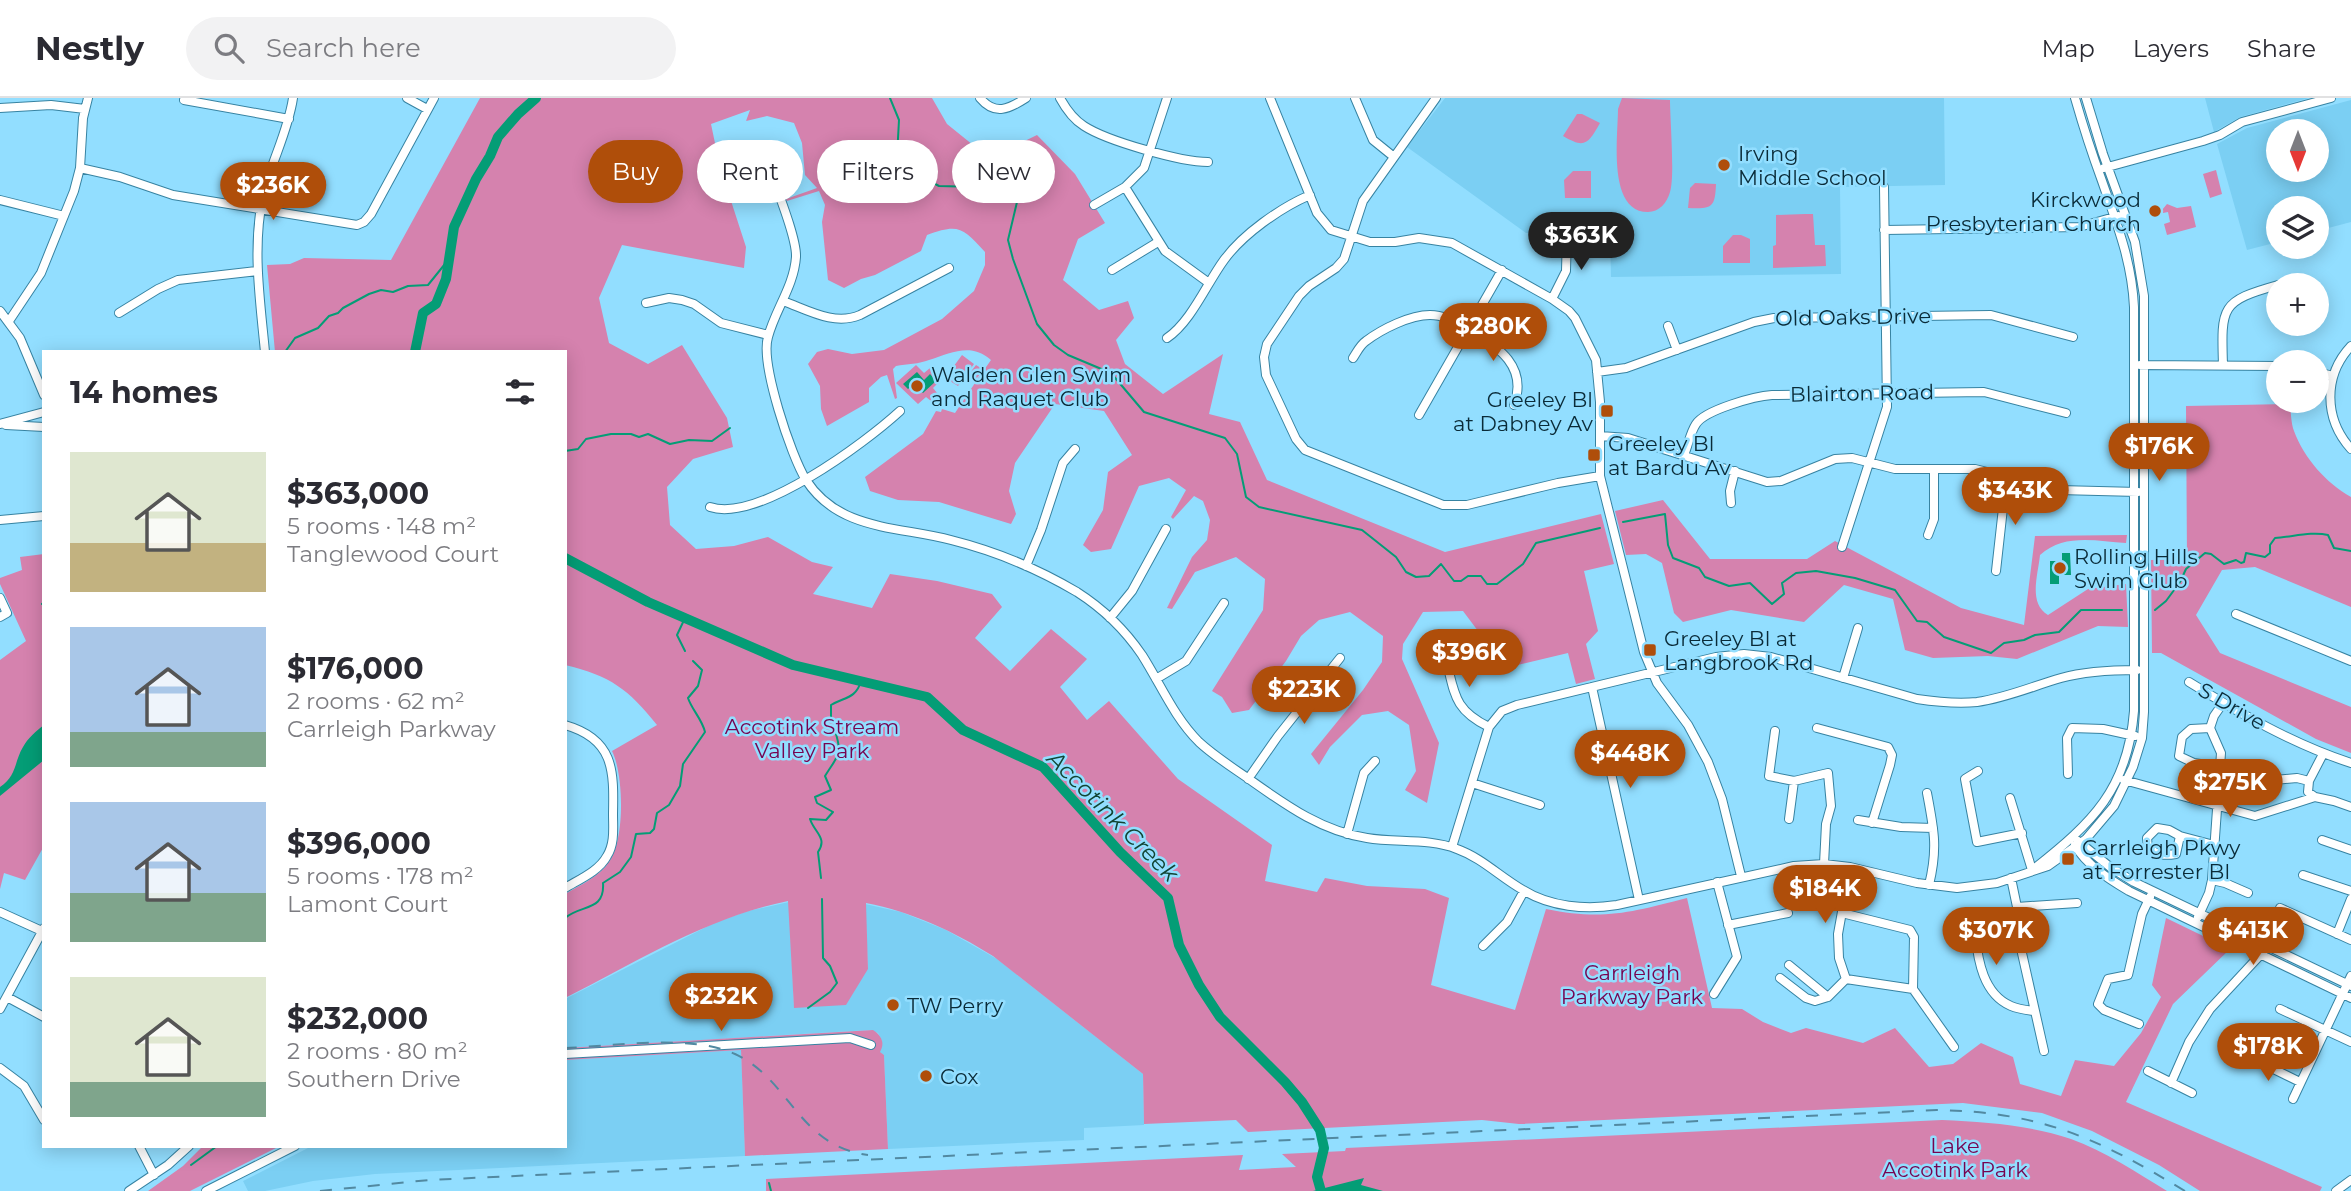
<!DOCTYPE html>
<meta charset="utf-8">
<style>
:root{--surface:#fff;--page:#f2f2f3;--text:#2b2b33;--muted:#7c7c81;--line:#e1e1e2;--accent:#af4e0a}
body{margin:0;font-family:Montserrat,sans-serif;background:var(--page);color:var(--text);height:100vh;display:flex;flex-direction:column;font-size:26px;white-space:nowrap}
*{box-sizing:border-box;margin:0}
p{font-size:23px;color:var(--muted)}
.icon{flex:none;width:38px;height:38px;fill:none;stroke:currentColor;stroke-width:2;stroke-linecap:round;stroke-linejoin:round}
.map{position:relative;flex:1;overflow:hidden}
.sheet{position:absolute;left:42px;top:252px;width:525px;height:798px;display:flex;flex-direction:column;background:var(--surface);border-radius:0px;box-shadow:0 4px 18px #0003}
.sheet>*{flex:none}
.guide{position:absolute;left:588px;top:42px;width:665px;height:63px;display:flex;gap:14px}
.needle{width:46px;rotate:180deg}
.controls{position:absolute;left:2266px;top:21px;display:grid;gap:14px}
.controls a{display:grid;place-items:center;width:63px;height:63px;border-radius:50%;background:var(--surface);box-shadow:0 4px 18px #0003;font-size:35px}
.price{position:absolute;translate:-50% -60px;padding:0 16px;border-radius:24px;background:var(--accent);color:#fff;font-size:23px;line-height:46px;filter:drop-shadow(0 2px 4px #0008)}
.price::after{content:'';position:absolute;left:50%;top:42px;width:21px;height:16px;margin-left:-10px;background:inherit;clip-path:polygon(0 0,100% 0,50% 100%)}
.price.selected{background:#222;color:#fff}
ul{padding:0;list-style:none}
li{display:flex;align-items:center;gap:21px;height:175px;padding:0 28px}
li span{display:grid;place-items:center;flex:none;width:196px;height:140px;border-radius:0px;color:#555}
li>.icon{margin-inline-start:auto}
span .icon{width:84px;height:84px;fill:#fffc;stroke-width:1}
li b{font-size:30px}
h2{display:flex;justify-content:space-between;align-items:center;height:84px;padding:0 28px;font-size:30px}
.pill{padding:0 24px;border-radius:32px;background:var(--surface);box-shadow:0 4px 18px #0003;font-size:24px;line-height:63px}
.pill.selected{background:var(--accent);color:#fff}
header{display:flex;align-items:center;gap:42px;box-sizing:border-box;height:98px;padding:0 35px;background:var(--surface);border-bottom:2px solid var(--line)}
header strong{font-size:33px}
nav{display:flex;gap:38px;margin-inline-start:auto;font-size:24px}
.search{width:490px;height:63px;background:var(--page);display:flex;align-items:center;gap:18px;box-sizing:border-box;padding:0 24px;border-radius:38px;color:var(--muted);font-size:26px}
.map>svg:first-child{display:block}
</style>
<header>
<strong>Nestly</strong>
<div class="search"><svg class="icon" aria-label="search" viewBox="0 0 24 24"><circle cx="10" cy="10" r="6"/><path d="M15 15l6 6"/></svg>Search here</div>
<nav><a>Map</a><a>Layers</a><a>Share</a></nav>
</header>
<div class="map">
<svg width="2351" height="1093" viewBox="0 0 2351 1093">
<rect width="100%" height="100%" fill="#92deff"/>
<path fill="#7bcff3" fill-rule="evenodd" d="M1445 0H1944L1945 87 1840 89 1841 176 1611 179 1610 134 1526 135 1407 49Z
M2205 0H2309L2240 19 2214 34Z
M2351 2V124L2317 133V110H2278V144L2247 152 2217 46 2247 30ZM2317 33V72H2278V33Z
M789 804 794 909 868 871 865 806 901 814 946 832 997 861 1143 976 1144 1027 1084 1030V1042L888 1051 884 957 879 954 882 943 878 935 870 932 565 950V901L714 825 748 813Z
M741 952 745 1058 375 1076 313 1083 265 1093H248L243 1083 312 1048H565V962Z"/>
<path fill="#d582ae" d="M480 0H932L947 26 973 47 1006 52 1037 37 1075 76 1105 125 1078 141 1063 182 1099 212 1128 203 1134 220 1116 242 1125 266 1163 296 1223 256 1209 316 1240 324 1267 382 1445 454 1601 416 1614 466 1584 473 1598 533 1586 546 1595 581 1576 586 1568 555 1509 569 1493 565 1487 545 1463 513 1423 514 1403 546 1402 561 1439 645 1427 705 1405 692 1416 673 1409 627 1388 613 1362 617 1330 649 1319 667 1311 656 1363 592 1382 564 1383 538 1350 514 1319 522 1301 538 1286 563 1249 612 1232 615 1222 599 1212 593 1263 512 1265 481 1236 459 1195 474 1172 511 1167 510 1192 459 1207 442 1210 422 1203 403 1194 398 1173 421 1171 419 1186 392 1169 380 1139 388 1111 451 1091 454 1083 447 1103 412 1108 374 1132 357 1104 313 1055 306 1015 365 1009 393 1016 416 1011 426 939 404 898 402 870 393 865 379 923 336 936 313 941 314 942 311 955 315 983 273 976 281 969 276 976 267 984 272 991 262C971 244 951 255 929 262 919 266 907 266 896 268L893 271 897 300 895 301 887 277 881 279 869 290V304L827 328 821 311 820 288 808 266 817 254 828 251 852 256 884 252 942 221 974 193 985 167V154C963 130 959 125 927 137L921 153 875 177 861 181 844 190 828 182 822 124 825 107 819 93 787 103 786 101 817 90 805 77 802 45 794 25 767 18 746 23 750 12 711 26 720 69 746 149 744 170 622 147 599 200 609 245 648 266 682 247 727 320 733 349 693 361 667 389 670 427 696 451 734 448 768 439 812 464 833 469 813 496 872 510 890 476 937 483 992 496 1002 509 975 540 1010 573 1051 531 1087 561 1060 589 1087 622 1109 603 1178 681 1272 747 1265 783 1317 794 1325 780 1367 788 1425 791 1449 800 1431 887 1515 912 1546 811C1603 823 1632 814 1687 800L1712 910 1742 911 1763 924 1791 935 1806 930 1863 945 1895 930 1929 969 1953 966 1981 945 2013 959 2020 986 2061 998 2075 962 2114 968 2141 935 2161 899 2152 887 2166 820 2230 851 2173 906 2126 1004 2322 1089 2320 1093H2200L2159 1067 2092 1033 2042 1015 1963 1005 1519 1026 1482 1022 1248 1034 1236 1022 1144 1026 1143 976 993 858C953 833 912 814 866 805L868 871 846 907 794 910 788 803C708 819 638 863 565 900V796C580 787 599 779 609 764 625 742 624 677 612 653L657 627C628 591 611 578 565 567V254H275L267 167 290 166 304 160 391 162Z
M1622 0 1670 2C1670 21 1675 79 1670 94 1667 105 1659 114 1648 114 1607 114 1618 38 1618 11Z
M1577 16H1582L1600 25C1588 46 1585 51 1563 38Z
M2216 72 2222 96 2210 100 2203 76Z
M1573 73H1591V100H1565L1564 82Z
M1695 85 1716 86C1715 110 1712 111 1688 110L1690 90Z
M2167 106 2177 110 2191 108 2196 129 2167 137 2164 126 2170 124 2168 114 2163 115 2162 112Z
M1805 116H1813L1815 147H1825L1826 168 1773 170V148L1776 147V117Z
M1733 137H1741L1750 141V165H1723V148Z
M962 257 974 266 958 288 945 280Z
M916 267 924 275 930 270 941 282 933 290 938 296 931 303 926 299 918 306 896 285Z
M2290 306C2291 315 2291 325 2294 333 2304 360 2326 385 2351 399V509L2255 469 2222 472 2196 517 2220 555 2351 609V655L2316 641 2161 555H2152L2151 462 2187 461 2186 308Z
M1663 402 1710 461H1807L1835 443 1961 510 2024 527 2035 438 2127 437 2126 445C2096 443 2064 435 2040 457 2038 477 2028 505 2048 517L2088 491 2126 486 2128 529 2098 528 2017 561 1988 558 1933 560 1905 552 1893 501 1844 487 1804 524 1731 512 1683 524 1674 515 1662 465 1646 456 1626 457 1615 413Z
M44 456V748L25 782 4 775 0 791V562L26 543 0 486V480L22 472 20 459Z
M873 932C882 938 885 945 880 954L884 957 888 1051 745 1058 741 952 565 962V950Z
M1942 1022C1986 1024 2029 1027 2071 1041 2105 1053 2137 1075 2167 1093H766V1081L1243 1057 1239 1072 1296 1069 1282 1056 1345 1053 1346 1050Z
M203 1048 269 1049 280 1048 190 1093H148L183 1068Z"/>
<path fill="#049d76" d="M917 274 924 282 930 276 936 283 923 295 914 286 908 291 903 286Z
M2062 455H2070L2071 477H2059V486H2050V463H2062Z
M44 627V662L0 698V689C17 678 14 664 23 649 28 640 36 633 44 627Z
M1364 1080 1361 1087 1383 1093H1313Z"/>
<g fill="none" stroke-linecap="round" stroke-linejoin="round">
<path stroke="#049d76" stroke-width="2" d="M890 0 899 22 897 59 905 70 939 88 977 89 989 83 996 70 1005 69 1011 74 1017 104 1008 142 1013 161 1037 226 1054 247 1068 257 1111 275 1144 314 1225 340 1237 356 1246 399 1259 409 1362 432 1396 459 1406 474 1416 479 1429 478 1441 466 1454 483H1461L1468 478H1481L1487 486H1497L1523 466 1536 445 1600 430
M285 254 295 240 318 230 329 218 338 215 343 210 369 196 381 192 393 194 408 188 428 187 449 161
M565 353 578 351 586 341 611 336H631L639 339 648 336 670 346 689 342 712 343 730 330
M1623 424 1665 416 1668 447 1673 460 1699 470 1705 479 1729 488 1750 485 1772 506 1784 496 1782 485 1796 475 1816 473 1855 480 1895 492 1917 523 1927 524 1944 539 1991 555 2004 545 2024 542 2035 537 2059 534 2081 512H2122
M42 506 44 505
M2155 512 2166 503 2180 484 2186 471 2205 455 2211 456 2224 466 2236 462 2241 465 2244 464 2246 455 2265 459 2270 455V447L2275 440C2292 439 2312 433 2328 437L2334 450 2351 453
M685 553 677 537 685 520
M831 623V607C844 599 856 601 861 583
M821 780 818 754C828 740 814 734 810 721L826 722 833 714 817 705 815 699 831 692 825 678C838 657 843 657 835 633
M565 820C581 806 605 814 603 785L620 774 631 759 636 736 650 735 654 731 657 715 669 707 680 688 683 666 705 634C702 621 692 612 688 600L698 588 702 572 693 563
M808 910 830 894 837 885 830 868 823 860 822 801
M191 1067 217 1048
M769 1085 771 1093"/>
<path stroke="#049d76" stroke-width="10" d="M415 254 423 215 436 206 446 181 454 129 476 81 490 58 498 39 518 16 536 0
M565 460 648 504 793 567 927 599 963 632 1043 669 1120 754 1168 800 1179 847 1199 887 1220 919 1285 984 1302 1004 1320 1032 1324 1050 1317 1079 1321 1093"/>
<g stroke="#3783a2" stroke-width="10">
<path id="minor" d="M407 0 427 11
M980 0C995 18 1009 11 1026 0
M1060 0C1066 11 1073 21 1084 28 1107 43 1181 64 1208 64
M1270 0 1317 115 1331 132 1370 144H1395L1419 140 1452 145 1552 201 1569 213 1575 220 1596 262 1600 304V378L1644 554 1657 585 1688 627 1708 664 1722 701 1741 778
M1355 0 1373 42 1394 59
M1436 0 1363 103 1344 161 1336 170 1309 188 1299 198 1267 246 1264 259 1266 277 1296 341 1305 352 1443 407H1467L1558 385 1600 378
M184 2 289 21
M0 10 51 7 85 11
M766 60C773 82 797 139 796 159 794 188 775 212 768 239 760 265 791 358 806 382 839 433 898 428 951 442 995 453 1038 471 1077 494 1102 510 1125 532 1142 557 1161 587 1174 619 1199 644 1213 657 1230 668 1246 679 1283 705 1320 733 1367 740 1396 745 1429 740 1457 751 1482 760 1500 779 1523 792 1550 809 1586 812 1617 807L1794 768 1824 766 1850 769 1917 785 1957 790 1997 785 2048 768 2086 741 2114 708 2133 669 2142 640 2144 614V198L2135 144 2103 56 2086 0
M80 70 120 79 173 97 357 127 364 124 371 116 434 0
M2104 70 2203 43 2220 37 2242 24 2331 0
M1125 89 1165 153 1209 185
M0 102 64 118
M1094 107 1125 89 1144 70 1167 0
M1884 132 2079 129 2118 118
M1112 172 1158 144
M2279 187 2298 182
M1552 201 1566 173 1567 135
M783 203C808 212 834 228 860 217L949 170
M646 205 669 200 682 202 694 206 721 225 768 237
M0 213 20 240 44 297
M119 215 158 191 178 182 257 173
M9 223 41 175 74 93 80 70 83 20 88 0
M1668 228 1677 252
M1167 240C1191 224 1207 185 1224 162 1243 136 1280 110 1310 97
M2351 248C2323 278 2324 321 2351 351
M265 254C260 201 252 150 263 98 271 64 288 34 293 0
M1353 260C1357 254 1360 247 1366 243 1382 231 1410 217 1430 217 1445 217 1457 225 1470 232 1499 249 1528 269 1514 307
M2140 267 2278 268
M2223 267C2221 208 2221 203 2278 187
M1597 274 1626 270 1754 224 1774 220 1991 217 2073 239
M2317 274 2333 278
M1419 317 1502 172
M0 326 44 314
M6 327 44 329
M1600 338 1628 340 1767 384 1781 383 1835 361 1852 360 1895 371H1975L2059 392 2138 394
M1684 357C1688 348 1690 335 1696 326 1705 312 1755 298 1772 297L1984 294 2066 315
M1731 405 1730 393 1735 373
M710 409C758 425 865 345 900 313
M0 422 44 418
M1928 437 1934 421V371
M1842 449 1887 309 1884 89
M1026 468 1041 432 1063 365 1075 351
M1996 473 2003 410 2012 380
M0 500 7 515 0 519
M2236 516 2351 563
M1110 520 1132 493 1166 431
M1445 558C1455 594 1452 611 1489 629
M1843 580 1858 530
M1156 581 1186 563 1224 505
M2189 584C2241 616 2293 646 2351 665
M1592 589 1639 802
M565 627C614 641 614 672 613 716 613 730 615 745 607 758 599 773 580 781 565 790
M1817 630 1888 649 1892 657 1890 667 1872 725
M2210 630 2191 631 2182 639 2179 658 2194 665 2219 669
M1775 633 1769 678 1794 683 1828 675 1831 708 1826 726 1824 766
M1978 673 1965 681 1977 744 2022 735
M2068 676 2067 640 2072 630 2103 631 2135 638
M1248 681 1278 638 1340 560
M2124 682 2255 718 2315 699 2334 703 2351 709
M2264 683 2297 680 2309 683
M1472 685 1540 707
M1927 695C1934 732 1938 750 1929 787
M2315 699 2308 694 2309 683 2323 656
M2010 700 2032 772
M1789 721 1794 683
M1858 722 1901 729 1933 730
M2157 730 2169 732 2180 738 2176 756C2164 758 2158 757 2148 750L2147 740Z
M1347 736 1364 675 1375 663
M2180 738 2214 747
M2322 742 2351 752
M2078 743 2110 769 2134 784 2351 888
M2075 747C2086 767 2109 781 2129 793L2351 900
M1452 749 1489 629 1502 613 1517 607 1716 559 1744 556 1771 559 1917 601C1937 604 1957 606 1977 604 2006 600 2033 588 2061 580 2086 573 2111 572 2137 572
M2035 770C2092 725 2128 691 2134 613V209C2132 164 2117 126 2102 83 2092 56 2083 28 2075 0
M2303 777 2351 793
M2011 780 2017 809 2015 824 2044 953
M2212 782 2225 785 2248 795
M2017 809 2077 805
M2280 810 2351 842
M0 814 44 834
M1842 815 1910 832 1914 839 1913 891
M2198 819 2209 795 2212 782 2221 655 2210 630 2214 618 2223 605
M2015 824 1983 828 1975 836C1978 862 1983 896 2011 908 2018 911 2026 912 2033 913
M1728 827 1788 815
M2337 836 2351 801
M1483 848 1507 824 1524 793
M1789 867 1828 899
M1780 880 1806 900 1815 903 1828 899 1846 881
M1846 881 1913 891 1954 949
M1846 881 1839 860 1838 836 1850 769
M1714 896 1737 859 1717 784
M7 899 44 919
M0 911 44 830
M2280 911 2351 944
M2139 926 2104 912 2098 906 2108 881 2128 877 2142 816 2150 799
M565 956 850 940 871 947
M2249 959 2300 984
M0 970 24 988 44 1022
M2148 973 2192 995
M2171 985 2189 944 2210 911 2263 854
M2293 1001 2351 878
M139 1048 154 1077
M129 1093 168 1067 189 1048
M206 1093 295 1048
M2336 1093 2351 1082"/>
</g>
<use href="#minor" stroke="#fff" stroke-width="8"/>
<path stroke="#5289a1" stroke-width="2" stroke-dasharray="12 12" stroke-linecap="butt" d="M565 950C614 948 692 936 735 956 791 982 798 1048 868 1057
M320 1093 429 1082 1937 1012C2042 1014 2097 1040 2185 1093"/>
</g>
<g fill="#af4e0a" stroke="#92deff" stroke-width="2.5">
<circle cx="1724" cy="67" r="7"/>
<circle cx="2155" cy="113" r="7"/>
<circle cx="917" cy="288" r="7"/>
<rect x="1600" y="306" width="14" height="14" rx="3.5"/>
<rect x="1587" y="350" width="14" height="14" rx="3.5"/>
<circle cx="2060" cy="470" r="7"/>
<rect x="1643" y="545" width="14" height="14" rx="3.5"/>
<rect x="2061" y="754" width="14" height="14" rx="3.5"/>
<circle cx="893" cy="907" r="7"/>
<circle cx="926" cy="978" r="7"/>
</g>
<g text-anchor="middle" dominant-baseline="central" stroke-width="5" stroke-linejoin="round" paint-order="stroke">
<g font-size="21" fill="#0a2b38" stroke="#92deff" text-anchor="start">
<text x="1738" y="55">Irving<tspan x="1738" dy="24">Middle School</tspan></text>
<text x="2141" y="101" text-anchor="end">Kirckwood<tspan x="2141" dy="24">Presbyterian Church</tspan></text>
<text x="931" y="276">Walden Glen Swim<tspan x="931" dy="24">and Raquet Club</tspan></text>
<text x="1593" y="301" text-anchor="end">Greeley Bl<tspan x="1593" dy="24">at Dabney Av</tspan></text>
<text x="1608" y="345">Greeley Bl<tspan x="1608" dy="24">at Bardu Av</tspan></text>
<text x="2074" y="458">Rolling Hills<tspan x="2074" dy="24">Swim Club</tspan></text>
<text x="1664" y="540">Greeley Bl at<tspan x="1664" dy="24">Langbrook Rd</tspan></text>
<text x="2082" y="749">Carrleigh Pkwy<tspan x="2082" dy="24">at Forrester Bl</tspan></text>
<text x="907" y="907">TW Perry</text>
<text x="940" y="978">Cox</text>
</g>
<g font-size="21" fill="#0a2b38" stroke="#92deff">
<text transform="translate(1853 219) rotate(-1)">Old Oaks Drive</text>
<text transform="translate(1862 295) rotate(-1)">Blairton Road</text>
<text transform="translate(2232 608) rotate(30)">S Drive</text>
</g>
<g font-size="21" fill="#760450" stroke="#92deff">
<text x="812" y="628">Accotink Stream<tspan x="812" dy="24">Valley Park</tspan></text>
<text x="1632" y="874">Carrleigh<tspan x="1632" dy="24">Parkway Park</tspan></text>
<text x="1955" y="1047">Lake<tspan x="1955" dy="24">Accotink Park</tspan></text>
</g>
<g font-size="23" font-style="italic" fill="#114534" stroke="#92deff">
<text transform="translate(1113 718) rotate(45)">Accotink Creek</text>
</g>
</g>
</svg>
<div class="controls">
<a><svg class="needle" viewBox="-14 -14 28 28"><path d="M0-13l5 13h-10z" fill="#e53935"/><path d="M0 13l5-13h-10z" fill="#7c7c81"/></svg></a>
<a><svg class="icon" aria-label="layers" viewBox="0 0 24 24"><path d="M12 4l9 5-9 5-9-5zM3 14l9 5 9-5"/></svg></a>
<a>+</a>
<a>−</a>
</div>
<b class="price" style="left:273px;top:124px">$236K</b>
<b class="price selected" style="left:1581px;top:174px">$363K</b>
<b class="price" style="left:1493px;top:265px">$280K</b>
<b class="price" style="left:2159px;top:385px">$176K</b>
<b class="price" style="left:2015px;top:429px">$343K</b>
<b class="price" style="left:1469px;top:591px">$396K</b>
<b class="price" style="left:1304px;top:628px">$223K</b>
<b class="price" style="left:1630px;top:692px">$448K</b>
<b class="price" style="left:2230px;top:721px">$275K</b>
<b class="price" style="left:1825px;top:827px">$184K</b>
<b class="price" style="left:1996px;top:869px">$307K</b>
<b class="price" style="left:2253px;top:869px">$413K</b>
<b class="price" style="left:721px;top:935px">$232K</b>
<b class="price" style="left:2268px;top:985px">$178K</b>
<div class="guide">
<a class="pill selected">Buy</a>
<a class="pill">Rent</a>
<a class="pill">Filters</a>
<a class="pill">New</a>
</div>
<section class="sheet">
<h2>14 homes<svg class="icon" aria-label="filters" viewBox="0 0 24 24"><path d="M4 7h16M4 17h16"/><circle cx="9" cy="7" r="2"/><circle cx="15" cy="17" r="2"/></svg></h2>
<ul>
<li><span style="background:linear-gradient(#dfe7d0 65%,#c2b280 0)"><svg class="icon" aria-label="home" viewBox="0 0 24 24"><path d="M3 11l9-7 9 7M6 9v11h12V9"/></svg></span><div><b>$363,000</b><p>5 rooms · 148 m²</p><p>Tanglewood Court</p></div></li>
<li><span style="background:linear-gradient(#a9c7e8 75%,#7fa58c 0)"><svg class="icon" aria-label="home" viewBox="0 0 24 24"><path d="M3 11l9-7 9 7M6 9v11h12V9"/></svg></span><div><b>$176,000</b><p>2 rooms · 62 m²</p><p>Carrleigh Parkway</p></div></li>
<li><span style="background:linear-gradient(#a9c7e8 65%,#7fa58c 0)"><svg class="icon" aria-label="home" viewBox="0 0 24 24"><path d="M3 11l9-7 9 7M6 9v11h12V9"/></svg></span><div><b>$396,000</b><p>5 rooms · 178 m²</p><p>Lamont Court</p></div></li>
<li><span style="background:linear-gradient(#dfe7d0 75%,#7fa58c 0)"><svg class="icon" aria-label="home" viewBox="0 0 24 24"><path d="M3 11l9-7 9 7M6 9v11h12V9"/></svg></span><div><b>$232,000</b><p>2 rooms · 80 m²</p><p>Southern Drive</p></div></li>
</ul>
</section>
</div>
